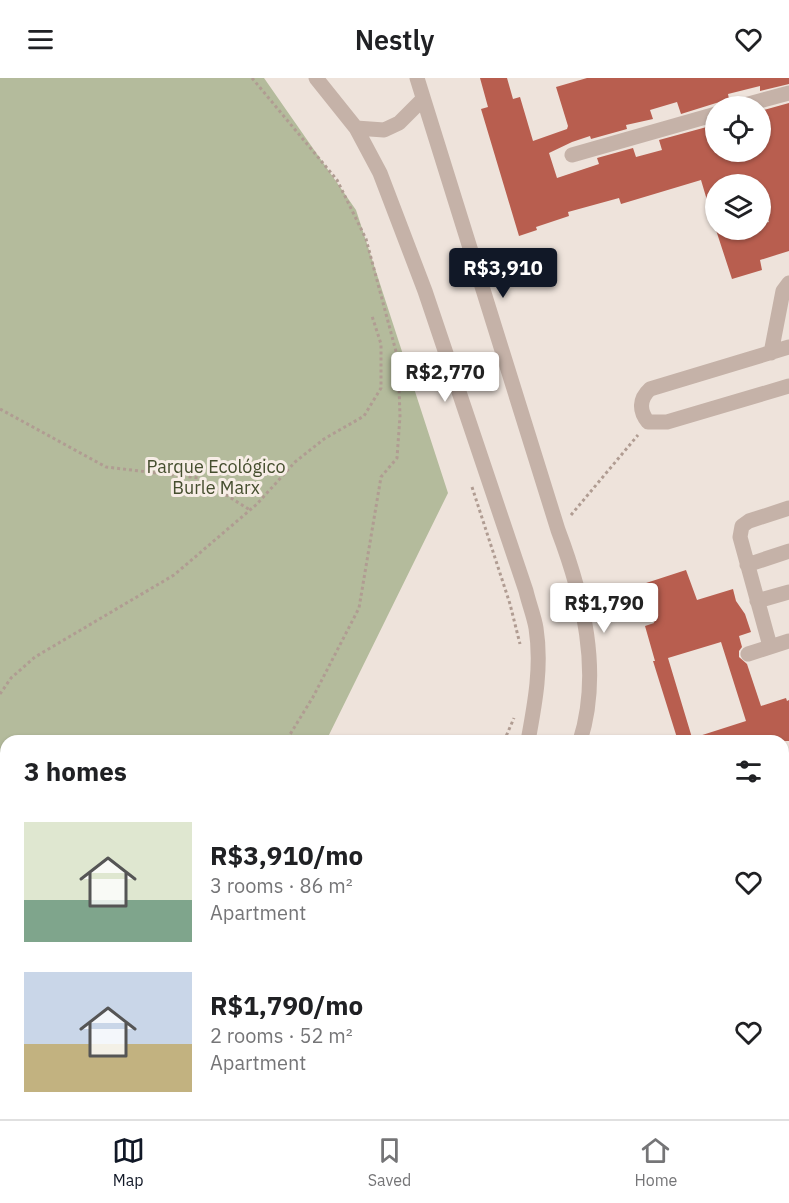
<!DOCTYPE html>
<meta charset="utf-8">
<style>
:root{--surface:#fff;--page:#f2f2f2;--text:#202124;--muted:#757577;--line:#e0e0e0;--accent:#111827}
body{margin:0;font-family:"IBM Plex Sans",sans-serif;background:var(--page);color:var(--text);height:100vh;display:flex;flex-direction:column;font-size:22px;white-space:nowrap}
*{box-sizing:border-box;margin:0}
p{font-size:20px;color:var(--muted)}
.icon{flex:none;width:33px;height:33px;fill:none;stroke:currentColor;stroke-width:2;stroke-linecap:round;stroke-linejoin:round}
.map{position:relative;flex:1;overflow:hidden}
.side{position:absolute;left:0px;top:657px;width:789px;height:384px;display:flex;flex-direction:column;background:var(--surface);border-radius:18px 18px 0 0;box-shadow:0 2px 4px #0004}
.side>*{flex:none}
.controls{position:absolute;left:705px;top:18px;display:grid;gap:12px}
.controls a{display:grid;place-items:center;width:66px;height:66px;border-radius:50%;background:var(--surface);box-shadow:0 2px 4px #0004;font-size:30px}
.price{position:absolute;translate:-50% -51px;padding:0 14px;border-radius:6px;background:#fff;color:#222;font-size:20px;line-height:39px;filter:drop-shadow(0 2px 3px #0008)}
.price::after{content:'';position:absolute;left:50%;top:36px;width:18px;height:14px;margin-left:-9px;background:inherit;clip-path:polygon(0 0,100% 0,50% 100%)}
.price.current{background:var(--accent);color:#fff}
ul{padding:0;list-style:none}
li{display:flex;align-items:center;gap:18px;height:150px;padding:0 24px}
li span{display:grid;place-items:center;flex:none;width:168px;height:120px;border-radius:0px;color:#555}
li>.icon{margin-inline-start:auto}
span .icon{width:72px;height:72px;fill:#fffc;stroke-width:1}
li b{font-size:26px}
h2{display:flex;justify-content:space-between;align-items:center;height:72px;padding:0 24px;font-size:26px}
header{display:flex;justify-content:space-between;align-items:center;height:78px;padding:0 24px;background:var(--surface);font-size:27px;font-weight:600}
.tabs{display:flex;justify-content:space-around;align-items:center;height:84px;border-top:2px solid var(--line);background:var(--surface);font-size:16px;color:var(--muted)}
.tabs a{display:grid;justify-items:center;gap:3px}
.tabs .current{color:var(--accent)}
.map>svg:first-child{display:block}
</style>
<header><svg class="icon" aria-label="menu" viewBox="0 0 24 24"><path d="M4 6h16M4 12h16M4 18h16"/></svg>Nestly<svg class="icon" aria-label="heart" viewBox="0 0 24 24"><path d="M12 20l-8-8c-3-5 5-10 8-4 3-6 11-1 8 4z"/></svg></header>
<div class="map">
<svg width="789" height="1041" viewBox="0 0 789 1041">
<rect width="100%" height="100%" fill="#eee3db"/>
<path fill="#b4bb9c" d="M0 0H264L356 132 448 415 326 663H6V1035H17L14 1041H0Z"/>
<path fill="#b85e4f" d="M480 0H507L513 21 520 19 533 63 567 51 568 48 556 9 587 0H789V6L760 13V8L728 16 729 21 681 36 677 24 650 32 653 41 626 47 627 51 591 61 590 58 572 64 549 75 557 100 599 86 597 80 633 70 636 79 662 72 659 62 714 47 716 74H760V33L789 25V173L760 182 762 192 732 201 716 152H760V146L769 144 760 115V106H716V139H712L701 102 621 126 619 120 568 134 569 138 536 149 537 152 519 158 481 31 488 29Z
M686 492 697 522 733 511 736 523 745 536 751 554 739 558 742 569 739 573V579L747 586 761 628 786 620 787 623 789 622V663H694L693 660 746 643 721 564 668 580 693 663H678L653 583H655L645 548 654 545 643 506Z"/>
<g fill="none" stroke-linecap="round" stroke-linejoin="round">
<path stroke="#b09c92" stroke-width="3" stroke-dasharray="3 3" stroke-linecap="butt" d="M252 0 337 102 366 161 398 281 400 338 397 380 381 399 359 530 313 619 286 663
M0 331 106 389 199 400 250 432
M472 409 510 526 520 566
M571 437 638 357
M0 616 11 600 35 579 174 497 257 426 295 384 324 361 364 338 381 310V266L372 238
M504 663 514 640
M0 865 6 863
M0 935 6 960
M0 1030 6 1028
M35 1041 36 1035"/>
<path stroke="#c5b2a8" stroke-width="15" d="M316 0 356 50 380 95 425 213 526 513C529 526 534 538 536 550 542 588 535 625 528 663
M417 0 558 452C583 518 602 594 580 663
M741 28 789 15
M356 50 384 52 399 45 423 21
M572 77 716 36
M789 269 650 311C639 321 639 333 648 344H667L789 308
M771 275 783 213 789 205
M747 487 789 473
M757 523 789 514
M770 568 740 459 742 448 749 443 789 430
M748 576 789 563
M56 1041 57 1035
M116 1041 118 1035"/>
</g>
<g text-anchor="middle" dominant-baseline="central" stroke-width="6" stroke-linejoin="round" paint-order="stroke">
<g font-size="18" fill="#454e2e" stroke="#f7ede6">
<text x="216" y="388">Parque Ecológico<tspan x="216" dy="21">Burle Marx</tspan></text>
</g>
</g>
</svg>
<div class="controls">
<a><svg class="icon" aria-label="locate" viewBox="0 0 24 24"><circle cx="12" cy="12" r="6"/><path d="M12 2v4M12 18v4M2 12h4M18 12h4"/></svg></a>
<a><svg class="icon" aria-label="layers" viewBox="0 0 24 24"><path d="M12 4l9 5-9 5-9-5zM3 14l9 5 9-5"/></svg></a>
</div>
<b class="price current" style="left:503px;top:221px">R$3,910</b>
<b class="price" style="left:445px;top:325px">R$2,770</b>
<b class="price" style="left:604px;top:556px">R$1,790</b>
<section class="side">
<h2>3 homes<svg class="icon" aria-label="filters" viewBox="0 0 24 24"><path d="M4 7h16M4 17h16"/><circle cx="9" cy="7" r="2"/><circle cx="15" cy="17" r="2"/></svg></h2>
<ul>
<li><span style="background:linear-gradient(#dfe7d0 65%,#7fa58c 0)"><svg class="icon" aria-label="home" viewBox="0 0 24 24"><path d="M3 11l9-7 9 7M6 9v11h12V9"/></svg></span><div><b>R$3,910/mo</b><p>3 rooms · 86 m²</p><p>Apartment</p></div><svg class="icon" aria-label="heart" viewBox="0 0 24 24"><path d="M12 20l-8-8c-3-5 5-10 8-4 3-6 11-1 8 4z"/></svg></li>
<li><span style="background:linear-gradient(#c9d6e8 60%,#c2b280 0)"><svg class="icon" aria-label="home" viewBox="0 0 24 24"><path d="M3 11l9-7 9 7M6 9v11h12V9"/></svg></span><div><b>R$1,790/mo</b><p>2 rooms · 52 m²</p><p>Apartment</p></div><svg class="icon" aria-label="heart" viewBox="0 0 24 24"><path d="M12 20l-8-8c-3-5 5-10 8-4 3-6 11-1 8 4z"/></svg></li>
</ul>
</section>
</div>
<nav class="tabs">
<a class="current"><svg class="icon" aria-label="map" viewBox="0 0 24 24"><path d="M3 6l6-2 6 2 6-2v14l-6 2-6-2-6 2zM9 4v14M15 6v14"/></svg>Map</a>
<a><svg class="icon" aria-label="saved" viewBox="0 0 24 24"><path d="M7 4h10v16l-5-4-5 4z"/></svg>Saved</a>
<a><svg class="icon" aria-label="home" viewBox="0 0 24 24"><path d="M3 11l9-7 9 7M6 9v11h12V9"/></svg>Home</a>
</nav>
